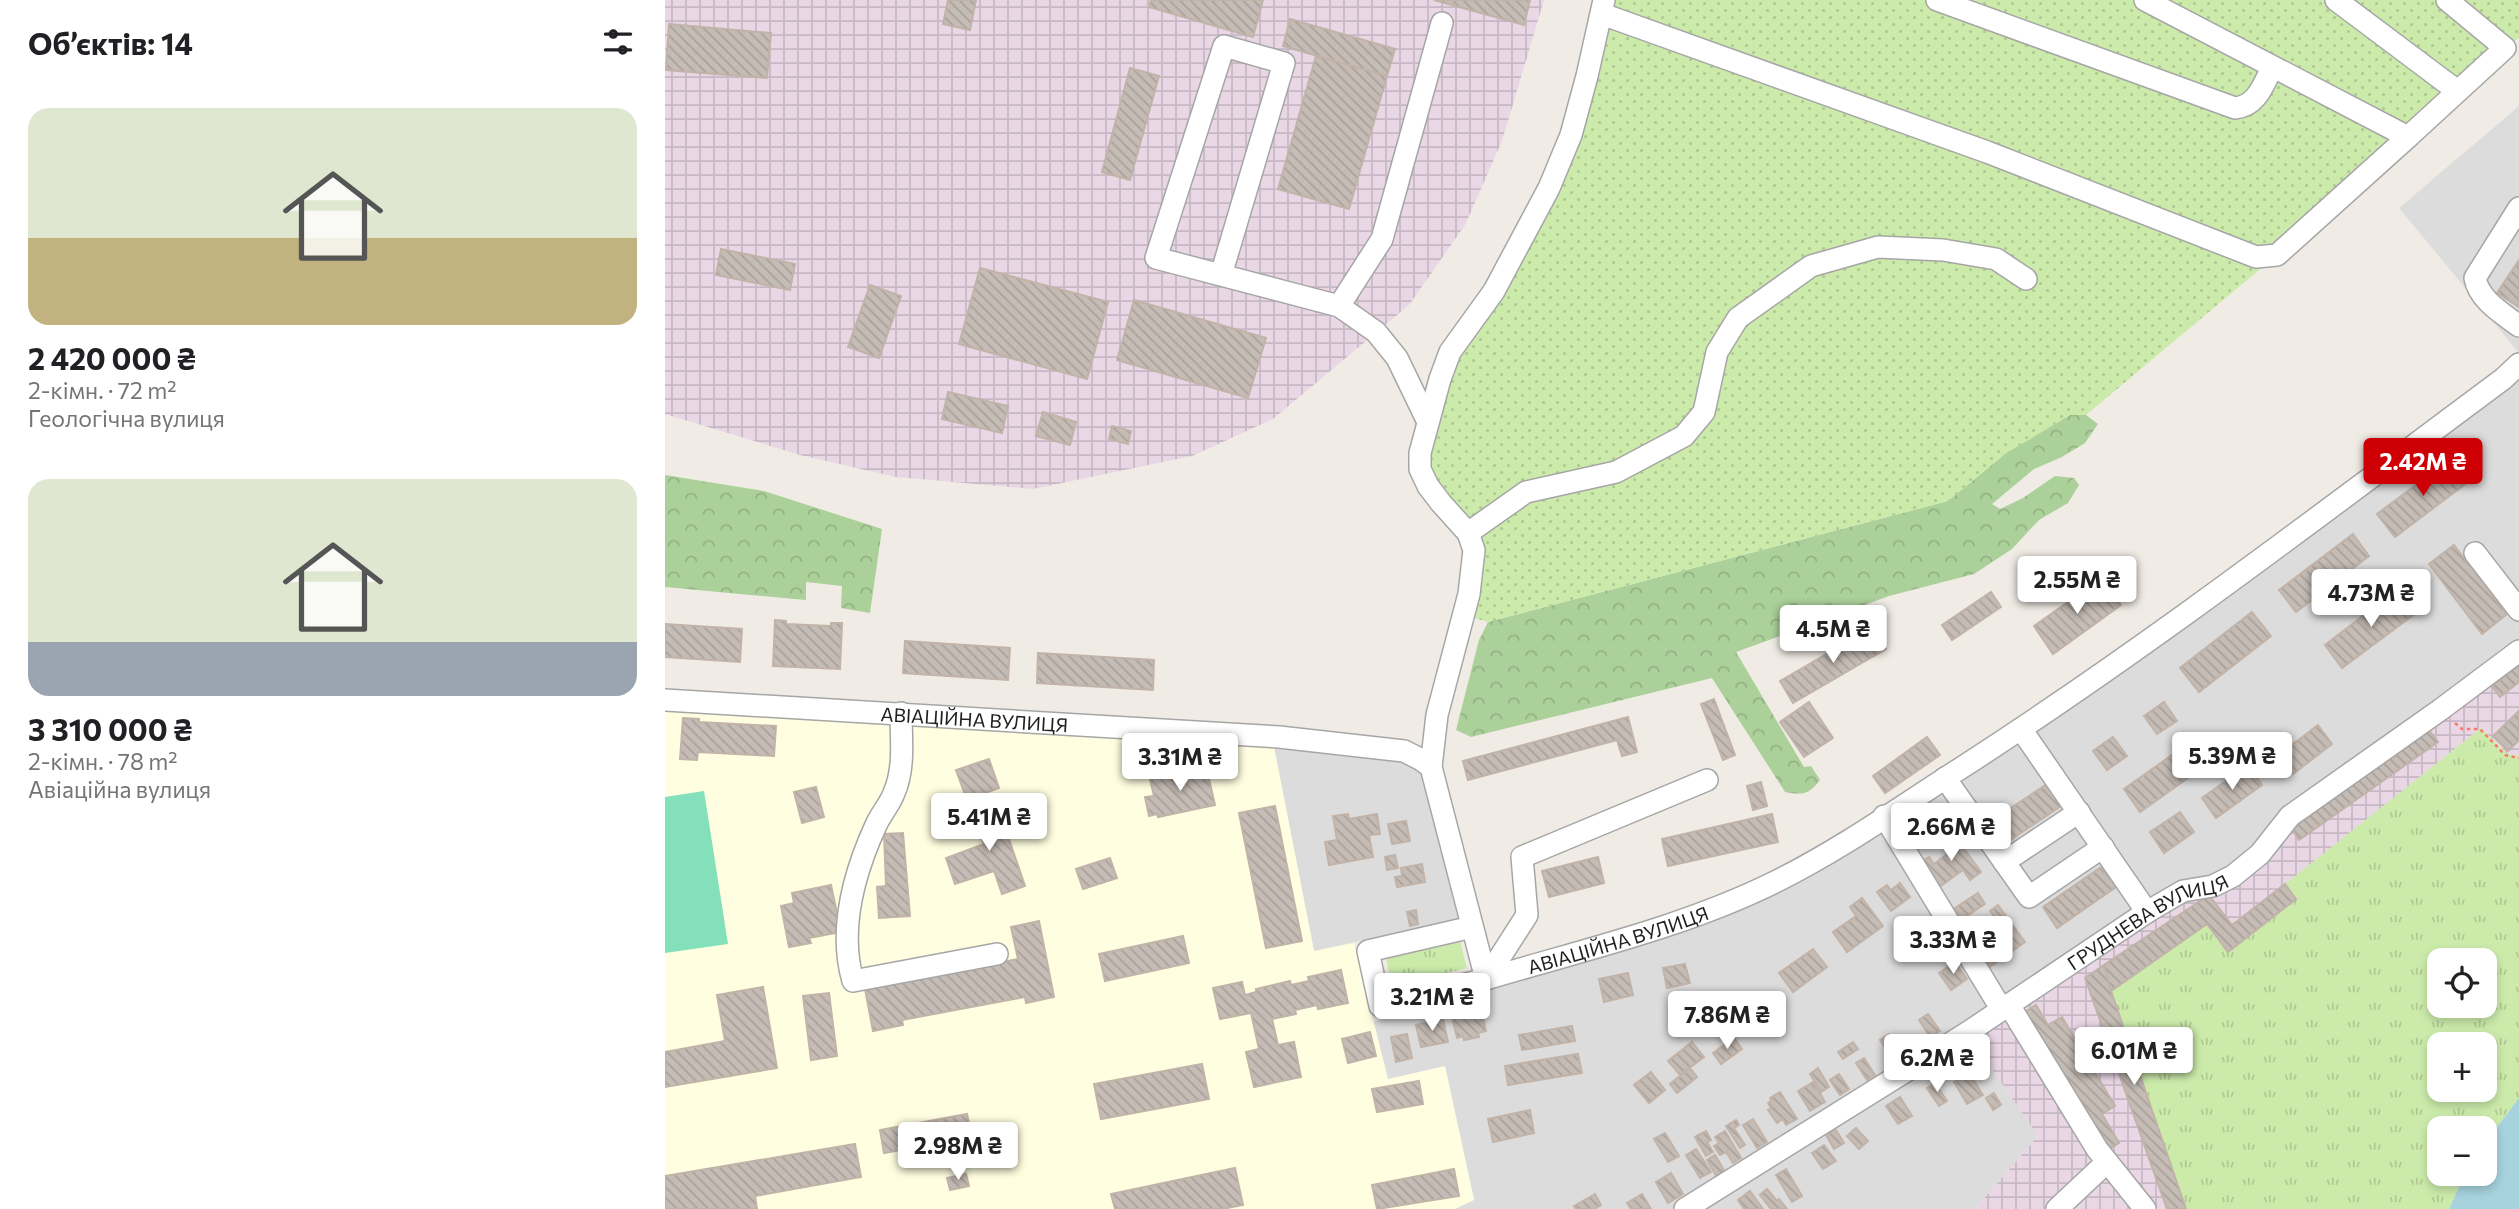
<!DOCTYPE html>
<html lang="uk">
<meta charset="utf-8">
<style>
:root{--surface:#fff;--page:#f2f2f2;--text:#202124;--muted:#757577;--accent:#cf0005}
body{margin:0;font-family:Commissioner,sans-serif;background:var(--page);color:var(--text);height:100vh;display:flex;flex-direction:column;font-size:26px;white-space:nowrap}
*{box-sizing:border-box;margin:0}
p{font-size:23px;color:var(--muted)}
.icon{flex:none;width:38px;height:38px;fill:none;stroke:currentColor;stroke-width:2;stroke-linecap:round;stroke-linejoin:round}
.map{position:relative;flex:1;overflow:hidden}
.panel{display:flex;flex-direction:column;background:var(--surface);width:665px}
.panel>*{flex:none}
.fabs{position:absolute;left:1762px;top:948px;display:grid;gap:14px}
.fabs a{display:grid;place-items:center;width:70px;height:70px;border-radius:14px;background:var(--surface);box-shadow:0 4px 10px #0003;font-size:35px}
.price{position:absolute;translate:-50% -60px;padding:0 16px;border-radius:7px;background:#fff;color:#222;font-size:23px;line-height:46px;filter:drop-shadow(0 2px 4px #0008)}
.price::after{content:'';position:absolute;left:50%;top:42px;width:21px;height:16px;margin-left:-10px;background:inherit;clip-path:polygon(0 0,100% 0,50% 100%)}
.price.active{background:var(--accent);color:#fff}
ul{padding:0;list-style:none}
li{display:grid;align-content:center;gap:14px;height:371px;padding:0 28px}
li span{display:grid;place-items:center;height:217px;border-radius:21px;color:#555}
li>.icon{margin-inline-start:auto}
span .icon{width:126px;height:126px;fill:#fffc;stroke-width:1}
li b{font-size:30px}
h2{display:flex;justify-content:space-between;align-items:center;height:84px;padding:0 28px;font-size:30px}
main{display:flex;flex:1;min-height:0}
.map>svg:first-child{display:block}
</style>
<main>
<section class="panel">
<h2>Об’єктів: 14<svg class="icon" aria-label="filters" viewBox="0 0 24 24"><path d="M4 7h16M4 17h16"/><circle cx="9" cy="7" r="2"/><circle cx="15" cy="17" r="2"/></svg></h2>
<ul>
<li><span style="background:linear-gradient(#dfe7d0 60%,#c2b280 0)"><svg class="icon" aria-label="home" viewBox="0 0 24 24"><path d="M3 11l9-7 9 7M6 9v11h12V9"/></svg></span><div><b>2 420 000 ₴</b><p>2-кімн. · 72 m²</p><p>Геологічна вулиця</p></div></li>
<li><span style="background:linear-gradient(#dfe7d0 75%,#9aa5b1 0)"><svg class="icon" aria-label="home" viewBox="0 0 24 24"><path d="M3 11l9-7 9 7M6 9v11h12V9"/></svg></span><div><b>3 310 000 ₴</b><p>2-кімн. · 78 m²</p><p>Авіаційна вулиця</p></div></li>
</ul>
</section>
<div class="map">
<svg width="1854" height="1209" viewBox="0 0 1854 1209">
<defs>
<pattern id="industrial-grid" width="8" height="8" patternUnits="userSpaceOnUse" patternTransform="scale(1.75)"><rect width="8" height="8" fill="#e9d7e6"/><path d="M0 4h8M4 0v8" fill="none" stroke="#c7b8c5"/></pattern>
<pattern id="grass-tufts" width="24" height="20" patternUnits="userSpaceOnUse" patternTransform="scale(1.75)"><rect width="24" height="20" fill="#ccebab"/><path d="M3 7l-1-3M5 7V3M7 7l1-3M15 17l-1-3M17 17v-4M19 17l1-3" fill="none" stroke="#afc993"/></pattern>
<pattern id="forest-crowns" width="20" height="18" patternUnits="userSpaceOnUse" patternTransform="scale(1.75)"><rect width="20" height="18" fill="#abd09a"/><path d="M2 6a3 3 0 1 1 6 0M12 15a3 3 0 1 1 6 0" fill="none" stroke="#93b284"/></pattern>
<pattern id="garden-dots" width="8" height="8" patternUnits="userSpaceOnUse" patternTransform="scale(1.75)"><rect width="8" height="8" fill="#ccebab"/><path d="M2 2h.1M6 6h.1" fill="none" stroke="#afc993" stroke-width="1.8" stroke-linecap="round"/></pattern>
<pattern id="building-back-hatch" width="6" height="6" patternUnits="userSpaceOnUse" patternTransform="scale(1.75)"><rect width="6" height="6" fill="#c5bcb5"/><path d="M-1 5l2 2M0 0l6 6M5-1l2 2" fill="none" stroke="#a9a19b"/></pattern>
</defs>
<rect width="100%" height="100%" fill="#f0ece5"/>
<path fill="#dddcdc" d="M1854 106V353L1734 208Z
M1854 364V651L1595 854 1337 1010 1219 816Z
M609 747 738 761 750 767 758 774 793 919 649 951Z
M1215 831 1327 1003 1007 1209H790L809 1199 780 1067 723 1080 708 1022 1088 906Z
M1302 1033 1373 1136 1310 1209H1020Z"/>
<path fill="url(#industrial-grid)" d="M0 0H879L837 141 800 225 744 305 608 419 527 456 368 489 231 477 135 455 0 414Z
M1854 651V756L1841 753 1816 728 1620 885 1631 899 1563 952 1446 991 1521 1209H1310L1373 1136 1302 1033 1482 912 1548 886Z"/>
<path fill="#fffee0" d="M0 710 609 747 649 951 689 943 723 1079 780 1066 809 1200 790 1209H0Z"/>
<path fill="url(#grass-tufts)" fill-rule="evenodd" d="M1816 728 1841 753 1854 756V1098L1820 1143V1129H1774V1174H1800L1784 1209H1521L1446 991 1542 924 1564 952 1631 899 1620 884ZM1774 961H1820V1006H1774ZM1774 1045H1820V1090H1774Z
M795 941 802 968 727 986 721 958Z"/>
<path fill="url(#forest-crowns)" d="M1405 415H1421L1433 424 1420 443 1397 457 1369 469 1327 504 1335 509 1358 498 1390 476 1409 478 1414 485 1403 503 1374 520 1347 549 1309 574 1224 596 1071 652 1139 767 1146 766 1155 780C1144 795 1137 795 1120 792L1047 678 806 737 791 730 814 640 823 622 1283 501 1341 453Z
M0 475 99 491 217 529 205 613 176 608 177 586 141 582V600L0 587Z"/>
<path fill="url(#garden-dots)" d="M939 0H1854V38L1840 48 1612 255 1421 415H1405L1341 453 1283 501 823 622 799 615 809 550 755 453 775 379 884 188Z"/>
<path fill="#83e0ba" d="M39 791 63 944 0 953V797Z"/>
<path fill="#a6d3de" d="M1854 1098V1209H1784L1800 1174H1820V1143Z"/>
<path fill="url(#building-back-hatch)" stroke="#c2b3a8" stroke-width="2" d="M283 0H311L305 30 278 24Z
M486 0H598L588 37 484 7Z
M769 0H865L859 25Z
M625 19 730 49 722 76 618 46Z
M4 24 106 33 102 78 1 70Z
M651 56 722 76 684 209 613 189Z
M465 68 494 76 465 180 437 172Z
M56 249 130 264 125 290 51 275Z
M1854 260V307L1832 293Z
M315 268 443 302 422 379 294 344Z
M205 285 236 296 214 358 183 347Z
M469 300 601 338 583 398 452 360Z
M283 392 343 406 337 433 277 419Z
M378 412 411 422 405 445 371 436Z
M447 426 466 431 463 444 444 439Z
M1786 459 1803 482 1730 537 1712 514Z
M1688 534 1704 556 1631 612 1614 590Z
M1789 545 1842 614 1817 634 1764 564Z
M1437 578 1456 605 1388 654 1369 626Z
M1733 589 1751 613 1677 668 1660 645Z
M1326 592 1336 607 1287 640 1277 625Z
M1587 612 1606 636 1534 692 1515 668Z
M110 620 121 621V624L166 626V623H177L175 669 108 666Z
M0 624 77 629 75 662 0 657Z
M1208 627 1221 649 1128 703 1115 681Z
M240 641 345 648 343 680 238 673Z
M373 653 489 660 488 690 372 683Z
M1854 665V682L1835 697 1827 686Z
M1049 699 1070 755 1058 760 1036 704Z
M1144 702 1168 738 1139 757 1115 722Z
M1499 702 1512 721 1492 734 1479 716Z
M1854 711V740L1843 751 1828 736Z
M963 717 972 752 957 756 952 740 803 780 798 761Z
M18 718 34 719V722L111 726 109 756 33 752 32 760 15 759Z
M1653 725 1667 744 1628 774 1614 755Z
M1764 730 1773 742 1634 840 1626 827Z
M1262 737 1275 755 1220 793 1208 776Z
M1448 737 1462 756 1442 770 1428 751Z
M1521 745 1537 768 1475 812 1459 789Z
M324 759 334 788 302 800 291 770Z
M1583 765 1597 785 1551 818 1537 798Z
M541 766 550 805 493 817 492 814 484 816 480 797 489 796 485 779Z
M1096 782 1102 806 1088 810 1082 786Z
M1382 784 1396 806 1338 845 1323 823Z
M151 787 159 817 137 823 129 792Z
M331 801 360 886 337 894 329 871 290 884 281 858 319 844 307 810Z
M610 806 637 941 601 948 574 813Z
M1515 812 1529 832 1499 853 1485 832Z
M683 814 684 819 712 814 715 834 704 835 708 857 664 865 660 842 672 840 668 816Z
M1107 814 1113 842 1003 866 997 839Z
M741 821 745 841 727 844 723 824Z
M1287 832 1316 872 1305 880 1298 870 1273 888 1254 863 1264 857 1269 864 1286 851 1277 839Z
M238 833 245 916 214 918 212 887 221 886 219 834Z
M730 855 733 868 722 870 720 857Z
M933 857 939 883 884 897 877 871Z
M445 858 452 878 418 889 411 869Z
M757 864 760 882 732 887 730 877 737 876 736 868Z
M1436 867 1451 887 1392 928 1378 907Z
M1235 883 1245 897 1226 911 1212 892 1222 885 1226 890Z
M1620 884 1631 899 1563 952 1542 924 1446 991 1439 965 1544 895 1567 925Z
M166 885 176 932 144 938 146 943 124 947 116 906 129 903 127 893Z
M1313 893 1320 904 1297 919 1290 908Z
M1197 898 1218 926 1182 952 1168 932 1191 916 1185 907Z
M1333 905 1360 942 1322 969 1301 939 1315 929 1321 938 1337 927 1325 911Z
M751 910 753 924 745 926 742 912Z
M374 921 389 997 361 1003 360 997 237 1020 238 1025 208 1031 200 989 353 959 346 927Z
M518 936 524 963 440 981 434 954Z
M1148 949 1162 967 1128 992 1114 973Z
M1290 962 1302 979 1286 990 1274 973Z
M1020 964 1025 983 1002 988 998 968Z
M1439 965 1446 991 1521 1209H1502L1420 978Z
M676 970 683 1003 653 1009 652 1005 630 1010 631 1014 607 1019 613 1045 629 1042 636 1077 589 1087 581 1052 594 1049 586 1013 555 1019 548 988 577 982 580 995 591 992V989L625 981 626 985 644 981 643 977Z
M963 973 968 995 939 1002 934 979Z
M98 987 112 1068 0 1087V1052L60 1041 52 995Z
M164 993 172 1056 146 1060 138 996Z
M1082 995 1095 1011 1070 1032 1057 1015Z
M1371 1005 1383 1025 1397 1017 1450 1106 1437 1114 1454 1143 1438 1153 1358 1013Z
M816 1010 821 1031 813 1033 814 1037 799 1040 798 1036 792 1038 787 1017Z
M1263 1014 1275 1031 1265 1037 1254 1020Z
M778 1019 783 1042 756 1047 751 1025Z
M907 1026 910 1041 857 1050 854 1035Z
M705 1032 711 1056 683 1063 677 1039Z
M742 1034 747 1058 731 1062 726 1037Z
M1224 1034 1237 1051 1228 1058 1215 1040Z
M1069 1038 1077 1049 1056 1064 1048 1053Z
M1027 1042 1039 1057 1015 1075 1003 1061Z
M1188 1042 1193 1049 1178 1059 1173 1052Z
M913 1054 917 1073 843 1085 840 1066Z
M1199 1058 1210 1075 1202 1080 1191 1063Z
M537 1064 544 1099 436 1119 429 1084Z
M1025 1068 1032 1077 1012 1093 1005 1084Z
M1153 1068 1164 1087 1156 1092 1145 1074Z
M986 1072 1000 1090 984 1103 969 1085Z
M1304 1073 1318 1095 1302 1104 1289 1082Z
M1174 1074 1184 1089 1175 1095 1165 1080Z
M754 1081 758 1104 712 1112 707 1089Z
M1148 1082 1160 1102 1145 1111 1133 1091Z
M1270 1083 1282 1101 1274 1106 1262 1088Z
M1115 1092 1132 1119 1121 1125 1118 1119 1112 1123 1103 1110 1106 1108 1103 1103 1106 1101 1105 1098Z
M1329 1093 1336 1105 1328 1110 1321 1098Z
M1235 1097 1247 1116 1233 1124 1221 1106Z
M865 1110 869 1133 828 1142 823 1119Z
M302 1114 307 1137 219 1153 215 1130Z
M1088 1119 1102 1142 1092 1148 1078 1125Z
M1071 1120 1074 1125 1069 1128 1080 1145 1075 1148 1061 1126Z
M1191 1128 1203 1141 1194 1149 1182 1136Z
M1171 1130 1179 1143 1169 1149 1161 1135Z
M1041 1131 1046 1140 1042 1142 1048 1152 1041 1156 1030 1137Z
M1060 1131 1076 1158 1068 1163 1061 1152 1055 1155 1049 1146 1054 1143 1050 1137Z
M1000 1133 1014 1156 1003 1162 989 1139Z
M190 1144 196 1177 90 1196 92 1209H0V1176Z
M1159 1145 1171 1161 1158 1169 1147 1153Z
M1031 1149 1046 1172 1035 1178 1021 1155Z
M1050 1155 1060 1172 1052 1177 1042 1160Z
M570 1168 578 1205 557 1209H450L446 1194Z
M789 1169 794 1196 712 1209 707 1185Z
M1121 1169 1137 1196 1127 1202 1111 1175Z
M1006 1173 1018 1194 1003 1203 991 1182Z
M301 1174 304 1186 285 1190 282 1178Z
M1102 1189 1112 1201 1114 1199 1122 1209H1106L1095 1195Z
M1085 1191 1098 1209H1079L1073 1200Z
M930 1194 936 1205 929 1209H911L909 1206Z
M977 1194 986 1209H966L962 1203Z"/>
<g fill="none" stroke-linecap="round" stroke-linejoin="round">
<g stroke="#a6a6a6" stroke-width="24">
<g id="minor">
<path d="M1272 0 1570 108C1592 106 1598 85 1607 68"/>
<path d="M1480 0 1743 137 1840 48 1782 0"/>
<path d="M1671 0 1791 90"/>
<path d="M937 14 1322 152 1591 257 1612 255 1743 137"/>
<path d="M1854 208 1810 278C1814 300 1837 313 1854 326"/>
<path d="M556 275 619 63 559 46 491 258 674 306 711 332 732 358 763 422"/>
<path d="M674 306 717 239 777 23"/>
<path d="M803 533 861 492 951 472 1019 436 1039 412 1052 352 1073 318 1146 266 1213 247 1278 250 1331 259 1361 279"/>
<path d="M1810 553 1854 610"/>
<path id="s1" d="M0 700 614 737 739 751 755 759 766 767 821 979C918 950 1019 927 1110 882 1173 851 1234 808 1293 770 1481 649 1659 512 1838 379L1854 364"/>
<path d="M236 713C236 739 240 768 229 793 225 804 216 814 211 825 189 873 173 929 188 981L332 954"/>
<path d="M1356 729 1482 912"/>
<path d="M766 767 772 715 804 594 809 550 803 533 776 503 763 486 755 469V453L775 379 785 352 829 291 884 188 906 135 922 76 939 0"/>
<path d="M1280 778 1364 897 1438 847"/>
<path d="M1219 816 1337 1010"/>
<path d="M1339 862 1414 812"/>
<path d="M807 927 703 951 715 1006 821 979 862 915 857 857 1042 780"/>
<path d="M1344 1005 1432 1149 1480 1209"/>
<path id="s2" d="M1020 1209 1302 1033 1482 912 1518 891 1548 886 1568 876 1595 854 1625 816 1775 710 1854 651"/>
<path d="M1392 1209 1442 1162"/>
</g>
</g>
<path stroke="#fb776b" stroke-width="2.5" stroke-dasharray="3.5 3.5" stroke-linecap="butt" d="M1790 723 1797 729H1815L1840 755 1854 758"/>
<use href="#minor" stroke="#fff" stroke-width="21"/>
</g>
<g text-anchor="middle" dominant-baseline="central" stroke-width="5" stroke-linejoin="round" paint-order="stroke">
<g font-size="19" fill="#1f1f1f" stroke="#fff">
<text stroke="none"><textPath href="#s1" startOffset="310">АВІАЦІЙНА ВУЛИЦЯ</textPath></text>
<text stroke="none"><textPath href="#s2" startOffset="546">ГРУДНЕВА ВУЛИЦЯ</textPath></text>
<text stroke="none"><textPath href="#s1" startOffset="1129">АВІАЦІЙНА ВУЛИЦЯ</textPath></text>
</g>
</g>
</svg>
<div class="fabs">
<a><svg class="icon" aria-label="locate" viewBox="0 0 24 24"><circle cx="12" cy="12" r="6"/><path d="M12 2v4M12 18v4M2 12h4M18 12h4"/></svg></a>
<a>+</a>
<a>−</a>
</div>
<b class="price active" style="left:1758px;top:498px">2.42M ₴</b>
<b class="price" style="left:1412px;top:616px">2.55M ₴</b>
<b class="price" style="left:1706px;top:629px">4.73M ₴</b>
<b class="price" style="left:1168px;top:665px">4.5M ₴</b>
<b class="price" style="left:1567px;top:792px">5.39M ₴</b>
<b class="price" style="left:515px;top:793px">3.31M ₴</b>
<b class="price" style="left:324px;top:853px">5.41M ₴</b>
<b class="price" style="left:1286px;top:863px">2.66M ₴</b>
<b class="price" style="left:1288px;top:976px">3.33M ₴</b>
<b class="price" style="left:767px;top:1033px">3.21M ₴</b>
<b class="price" style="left:1062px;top:1051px">7.86M ₴</b>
<b class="price" style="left:1469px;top:1087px">6.01M ₴</b>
<b class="price" style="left:1272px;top:1094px">6.2M ₴</b>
<b class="price" style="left:293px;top:1182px">2.98M ₴</b>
</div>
</main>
